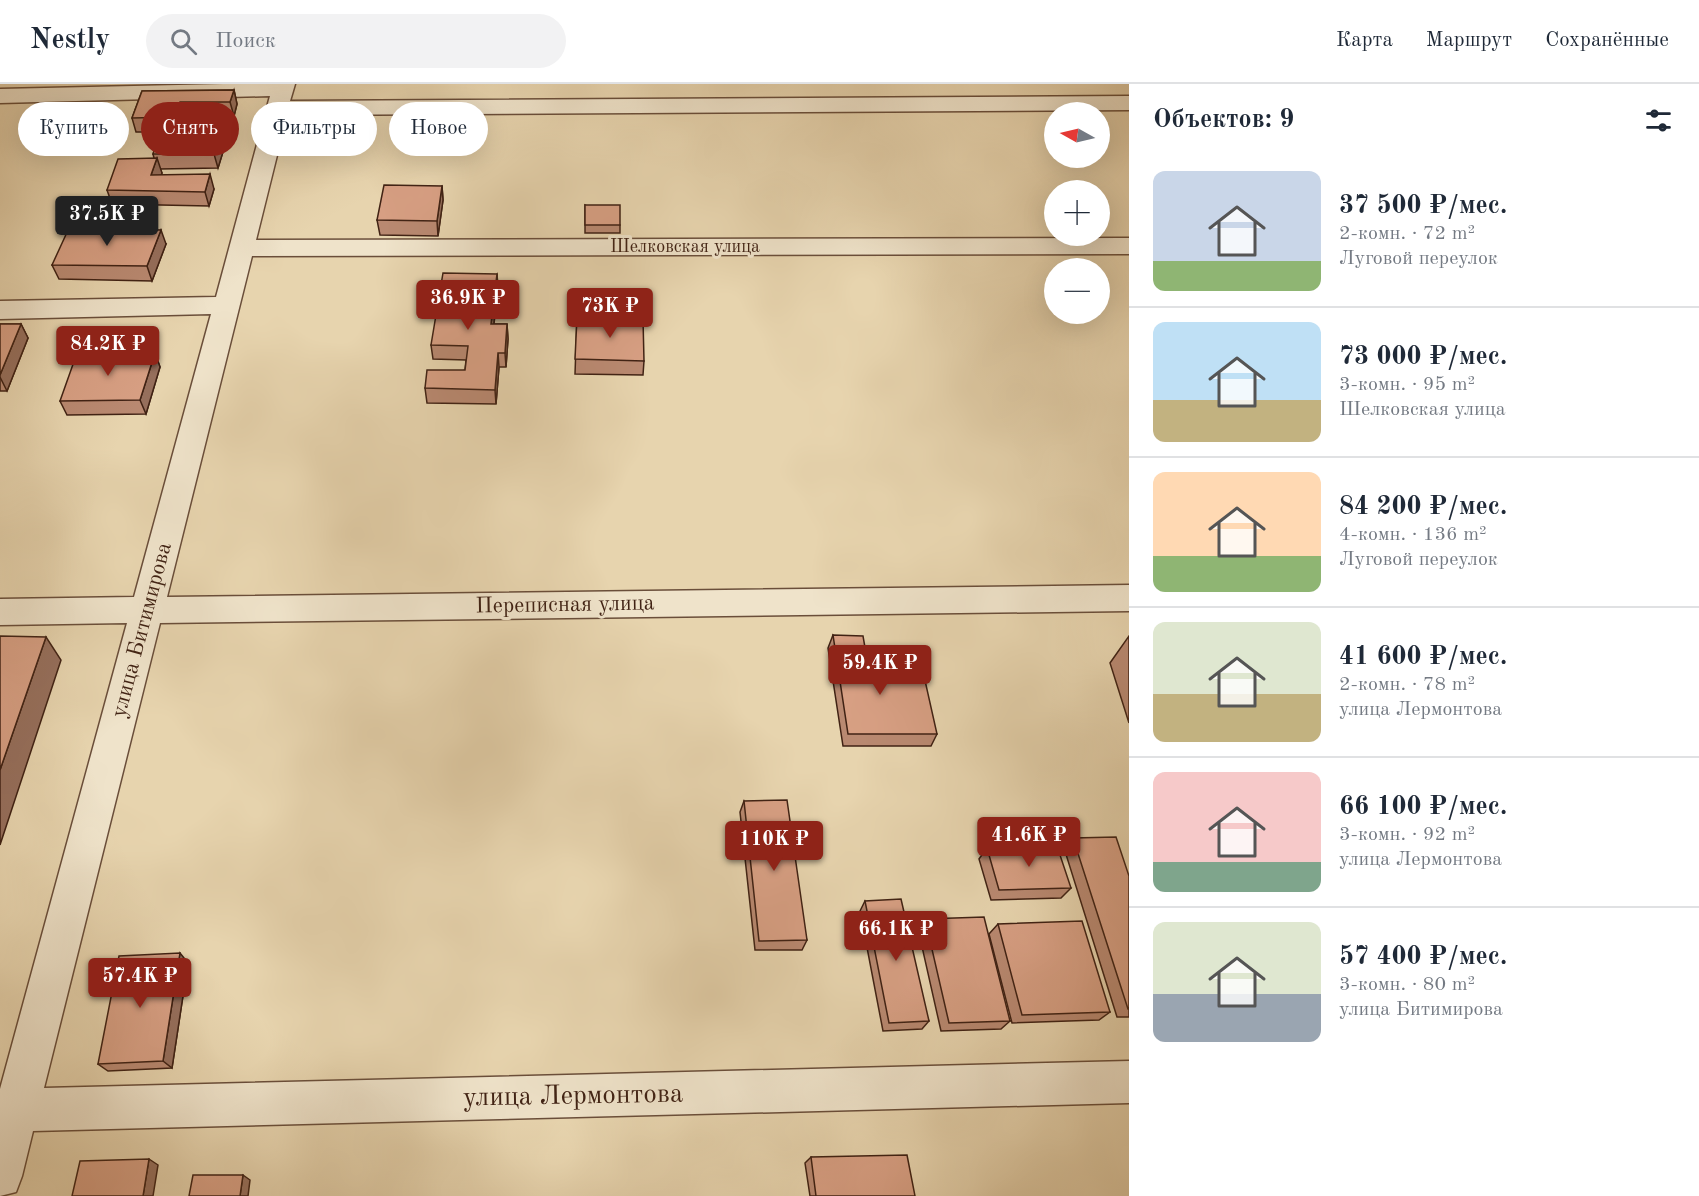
<!DOCTYPE html>
<html lang="ru">
<meta charset="utf-8">
<style>
:root{--surface:#fff;--page:#f2f2f3;--text:#1f2937;--muted:#747a83;--line:#e0e1e3;--accent:#8f2418}
body{margin:0;font-family:"Old Standard TT",serif;background:var(--page);color:var(--text);height:100vh;display:flex;flex-direction:column;font-size:22px;white-space:nowrap}
*{box-sizing:border-box;margin:0}
p{font-size:20px;color:var(--muted)}
.icon{flex:none;width:33px;height:33px;fill:none;stroke:currentColor;stroke-width:2;stroke-linecap:round;stroke-linejoin:round}
.map{position:relative;flex:1;overflow:hidden}
.details{display:flex;flex-direction:column;background:var(--surface);width:570px}
.details>*{flex:none}
.banner{position:absolute;left:18px;top:18px;width:570px;height:54px;display:flex;gap:12px}
.needle{width:39px;rotate:278deg}
.controls{position:absolute;left:1044px;top:18px;display:grid;gap:12px}
.controls a{display:grid;place-items:center;width:66px;height:66px;border-radius:50%;background:var(--surface);box-shadow:0 6px 24px #0002;font-size:30px}
.price{position:absolute;translate:-50% -51px;padding:0 14px;border-radius:6px;background:var(--accent);color:#fff;font-size:20px;line-height:39px;filter:drop-shadow(0 2px 3px #0008)}
.price::after{content:'';position:absolute;left:50%;top:36px;width:18px;height:14px;margin-left:-9px;background:inherit;clip-path:polygon(0 0,100% 0,50% 100%)}
.price.on{background:#222;color:#fff}
ul{padding:0;list-style:none}
li{display:flex;align-items:center;gap:18px;height:150px;padding:0 24px}
li+li{border-top:2px solid var(--line)}
li span{display:grid;place-items:center;flex:none;width:168px;height:120px;border-radius:12px;color:#555}
li>.icon{margin-inline-start:auto}
span .icon{width:72px;height:72px;fill:#fffc;stroke-width:1}
li b{font-size:26px}
h2{display:flex;justify-content:space-between;align-items:center;height:72px;padding:0 24px;font-size:26px}
.tag{padding:0 21px;border-radius:27px;background:var(--surface);box-shadow:0 6px 24px #0002;font-size:21px;line-height:54px}
.tag.on{background:var(--accent);color:#fff}
header{display:flex;align-items:center;gap:36px;box-sizing:border-box;height:84px;padding:0 30px;background:var(--surface);border-bottom:2px solid var(--line)}
header strong{font-size:28px}
nav{display:flex;gap:33px;margin-inline-start:auto;font-size:21px}
.search{width:420px;height:54px;background:var(--page);display:flex;align-items:center;gap:15px;box-sizing:border-box;padding:0 21px;border-radius:33px;color:var(--muted);font-size:22px}
main{display:flex;flex:1;min-height:0}
.map>svg:first-child{display:block}
</style>
<header>
<strong>Nestly</strong>
<div class="search"><svg class="icon" aria-label="search" viewBox="0 0 24 24"><circle cx="10" cy="10" r="6"/><path d="M15 15l6 6"/></svg>Поиск</div>
<nav><a>Карта</a><a>Маршрут</a><a>Сохранённые</a></nav>
</header>
<main>
<div class="map">
<svg width="1129" height="1112" viewBox="0 0 1129 1112">
<rect width="100%" height="100%" fill="#e7d4ae"/>
<filter id="stains"><feTurbulence type="fractalNoise" baseFrequency=".00333" numOctaves="4"/><feColorMatrix values="0 0 0 0 .2 0 0 0 0 .09 0 0 0 0 .02 0 0 0 .5 -.17"/></filter>
<radialGradient id="worn" r=".72"><stop offset=".6" stop-color="#630" stop-opacity="0"/><stop offset="1" stop-color="#630" stop-opacity=".3"/></radialGradient>
<g fill="none" stroke-linecap="round" stroke-linejoin="round">
<g stroke="#6a4e3a" stroke-width="3">
<path id="street" d="M223 0H295L290 17 1129 12V26L287 31 256 156 1129 154V170L252 172 167 513 1129 501V527L160 539 44 1004 1129 977V1019L33 1047 22 1092 16 1108 0 1112V1005L127 539 0 541V515L134 513 211 230 0 235V217L216 213 270 12 0 19V5Z"/>
</g>
<use href="#street" fill="#efe3ca" fill-rule="evenodd"/>
</g>
<path fill="#b98971" stroke="#402214" stroke-width="1.5" d="M234 6 237 20 234 32 184 33 180 44 226 58 218 84 160 85 162 89 161 91 214 105 209 122 112 120 107 106 154 74 153 70 161 48H136L132 34 142 7Z
M442 102 443 116 438 152 380 151 377 136Z
M585 121 620 141V149H585Z
M166 160 152 197 59 195 52 181Z
M497 190 498 205 494 240H507L508 255 506 283H499L496 320 427 319 425 304 465 286 466 276 433 275 431 261Z
M577 233 644 277 643 291 575 290Z
M0 240H21L28 254 7 307H0Z
M155 269 160 283 146 330 67 331 60 317Z
M833 551 870 592 937 650 931 662H843L828 564Z
M1129 552V639L1110 579Z
M744 717 807 856 802 866H755L740 728Z
M1073 754 1129 792V933H1117L1064 764Z
M987 764 1071 804 1061 814 991 816 979 775Z
M865 817 929 937 922 945 883 947 860 827Z
M925 835 1010 937 1001 945 941 947 918 845Z
M998 840 1110 928 1099 936 1012 939 989 850Z
M188 879 172 984 108 987 98 980Z
M811 1073 915 1112H810L805 1079Z"/>
<path fill="#966f5c" stroke="#402214" stroke-width="1.5" d="M234 6 237 20 234 32 230 18Z
M180 18 184 33 179 48 175 33Z
M222 44 226 58 218 84 214 70Z
M157 74 162 89 156 105 151 91Z
M210 90 214 105 209 122 205 108Z
M442 102 443 116 438 152 437 137Z
M161 146 166 160 152 197 147 182Z
M497 190 498 205 492 254 491 240Z
M21 240 28 254 7 307 0 293V291Z
M507 240 508 255 506 283 505 269Z
M155 269 160 283 146 330 140 316Z
M498 269 499 283 496 320 495 306Z
M46 553 61 576 0 761V686Z
M180 869 188 879 172 984 163 977Z
M149 1075 158 1081 153 1112H143Z
M243 1091 250 1096 248 1112H240Z"/>
<path fill="#d79f83" stroke="#402214" stroke-width="1.5" d="M234 6 230 18H180L175 33 132 34 142 7Z
M162 44H222L214 70H153Z
M157 74 151 91 210 90 205 108 107 106 118 75Z
M384 101 442 102 437 137 377 136Z
M585 121H620V141H585Z
M69 144 161 146 147 182 52 181Z
M443 189 497 190 491 240H507L505 269H498L495 306 425 304 427 286H465L468 262 431 261Z
M577 233 643 235 644 277 575 275Z
M0 240H21L0 291Z
M77 269H155L140 316 60 317Z
M833 551 863 552 870 592H924L937 650H848Z
M0 552 46 553 0 686Z
M787 716 807 856 759 857 744 717Z
M1116 753 1129 792V925H1128L1073 754Z
M1057 762 1071 804 999 806 987 764Z
M901 815 929 937 889 939 865 817Z
M984 833 1010 937 949 939 925 835Z
M1082 837 1110 928 1022 931 998 840Z
M180 869 163 977 98 980 119 872Z
M907 1071 915 1112H816L811 1073Z
M149 1075 143 1112H72L80 1077Z
M193 1091H243L240 1112H189Z"/>
<g text-anchor="middle" dominant-baseline="central" stroke-width="6" stroke-linejoin="round" paint-order="stroke">
<g font-size="18" fill="#402214" stroke="#efe3ca">
<text x="685" y="163">Шелковская улица</text>
</g>
<g font-size="22" fill="#402214" stroke="#efe3ca">
<text transform="translate(565 521) rotate(-1)">Переписная улица</text>
<text transform="translate(142 546) rotate(-75)">улица Битимирова</text>
</g>
<g font-size="27" fill="#402214" stroke="#efe3ca">
<text transform="translate(573 1012) rotate(-1)">улица Лермонтова</text>
</g>
</g>
<rect width="100%" height="100%" filter="url(#stains)"/>
<rect width="100%" height="100%" fill="url(#worn)"/>
</svg>
<div class="controls">
<a><svg class="needle" viewBox="-14 -14 28 28"><path d="M0-13l5 13h-10z" fill="#e53935"/><path d="M0 13l5-13h-10z" fill="#747a83"/></svg></a>
<a>+</a>
<a>−</a>
</div>
<b class="price on" style="left:107px;top:163px">37.5K ₽</b>
<b class="price" style="left:468px;top:247px">36.9K ₽</b>
<b class="price" style="left:610px;top:255px">73K ₽</b>
<b class="price" style="left:108px;top:293px">84.2K ₽</b>
<b class="price" style="left:880px;top:612px">59.4K ₽</b>
<b class="price" style="left:1029px;top:784px">41.6K ₽</b>
<b class="price" style="left:774px;top:788px">110K ₽</b>
<b class="price" style="left:896px;top:878px">66.1K ₽</b>
<b class="price" style="left:140px;top:925px">57.4K ₽</b>
<div class="banner">
<a class="tag">Купить</a>
<a class="tag on">Снять</a>
<a class="tag">Фильтры</a>
<a class="tag">Новое</a>
</div>
</div>
<section class="details">
<h2>Объектов: 9<svg class="icon" aria-label="filters" viewBox="0 0 24 24"><path d="M4 7h16M4 17h16"/><circle cx="9" cy="7" r="2"/><circle cx="15" cy="17" r="2"/></svg></h2>
<ul>
<li><span style="background:linear-gradient(#c9d6e8 75%,#8fb573 0)"><svg class="icon" aria-label="home" viewBox="0 0 24 24"><path d="M3 11l9-7 9 7M6 9v11h12V9"/></svg></span><div><b>37 500 ₽/мес.</b><p>2-комн. · 72 m²</p><p>Луговой переулок</p></div></li>
<li><span style="background:linear-gradient(#bfe0f5 65%,#c2b280 0)"><svg class="icon" aria-label="home" viewBox="0 0 24 24"><path d="M3 11l9-7 9 7M6 9v11h12V9"/></svg></span><div><b>73 000 ₽/мес.</b><p>3-комн. · 95 m²</p><p>Шелковская улица</p></div></li>
<li><span style="background:linear-gradient(#ffd9b3 70%,#8fb573 0)"><svg class="icon" aria-label="home" viewBox="0 0 24 24"><path d="M3 11l9-7 9 7M6 9v11h12V9"/></svg></span><div><b>84 200 ₽/мес.</b><p>4-комн. · 136 m²</p><p>Луговой переулок</p></div></li>
<li><span style="background:linear-gradient(#dfe7d0 60%,#c2b280 0)"><svg class="icon" aria-label="home" viewBox="0 0 24 24"><path d="M3 11l9-7 9 7M6 9v11h12V9"/></svg></span><div><b>41 600 ₽/мес.</b><p>2-комн. · 78 m²</p><p>улица Лермонтова</p></div></li>
<li><span style="background:linear-gradient(#f6c9c9 75%,#7fa58c 0)"><svg class="icon" aria-label="home" viewBox="0 0 24 24"><path d="M3 11l9-7 9 7M6 9v11h12V9"/></svg></span><div><b>66 100 ₽/мес.</b><p>3-комн. · 92 m²</p><p>улица Лермонтова</p></div></li>
<li><span style="background:linear-gradient(#dfe7d0 60%,#9aa5b1 0)"><svg class="icon" aria-label="home" viewBox="0 0 24 24"><path d="M3 11l9-7 9 7M6 9v11h12V9"/></svg></span><div><b>57 400 ₽/мес.</b><p>3-комн. · 80 m²</p><p>улица Битимирова</p></div></li>
</ul>
</section>
</main>
